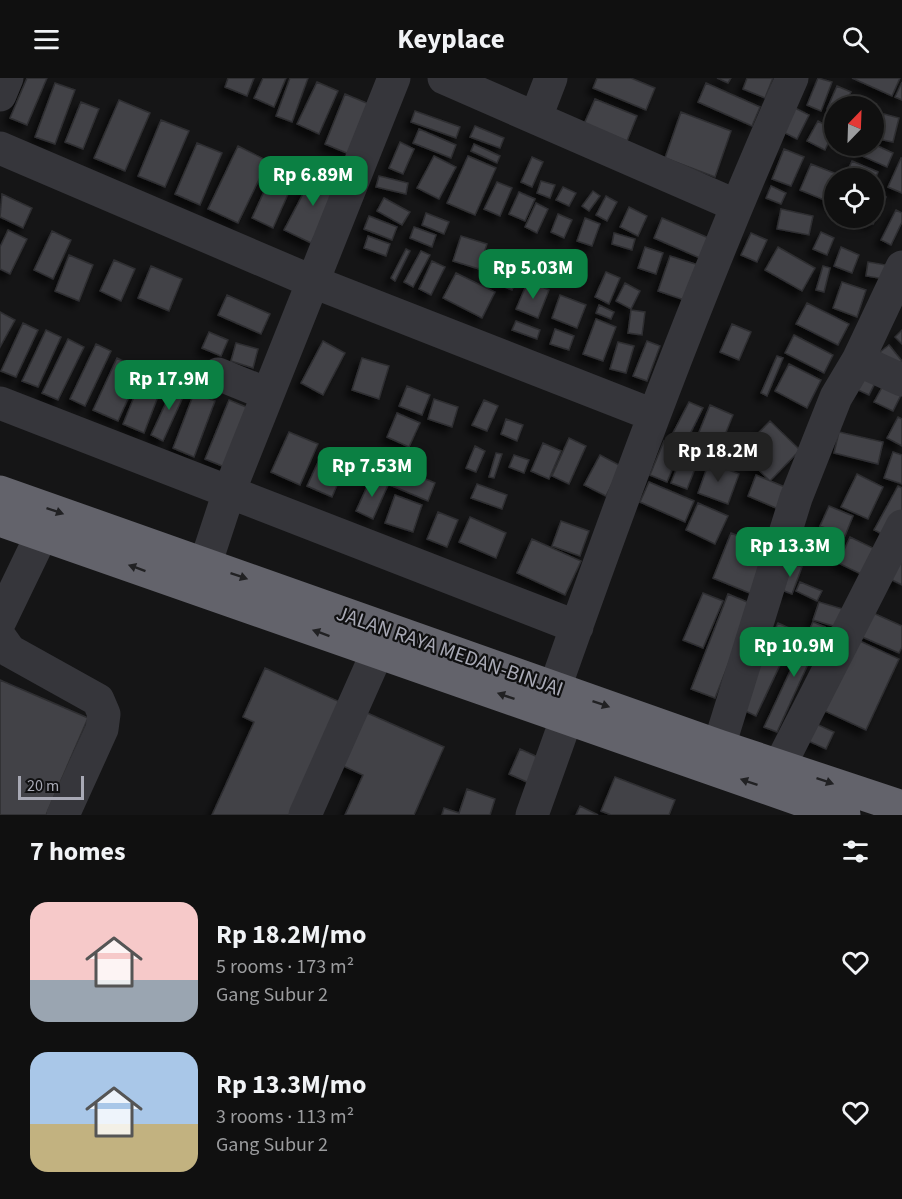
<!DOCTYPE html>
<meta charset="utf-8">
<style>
:root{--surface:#101010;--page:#191919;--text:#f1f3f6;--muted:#9c9d9f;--line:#303030;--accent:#0b8043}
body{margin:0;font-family:"Source Sans 3",sans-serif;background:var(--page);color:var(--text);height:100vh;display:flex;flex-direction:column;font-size:22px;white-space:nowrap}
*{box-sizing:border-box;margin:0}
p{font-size:20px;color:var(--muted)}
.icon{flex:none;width:33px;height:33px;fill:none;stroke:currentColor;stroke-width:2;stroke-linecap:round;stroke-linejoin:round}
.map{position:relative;height:737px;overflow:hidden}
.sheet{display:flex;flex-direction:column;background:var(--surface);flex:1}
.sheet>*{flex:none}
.needle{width:39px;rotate:23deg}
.tools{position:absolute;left:824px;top:18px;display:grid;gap:12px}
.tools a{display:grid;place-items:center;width:60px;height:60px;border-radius:50%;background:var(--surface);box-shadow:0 3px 9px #0003,0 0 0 2px var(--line);font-size:30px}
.scale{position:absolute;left:18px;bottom:15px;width:66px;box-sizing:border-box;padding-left:6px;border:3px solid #a8a9b5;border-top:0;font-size:16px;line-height:21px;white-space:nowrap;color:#a8a9b5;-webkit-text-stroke:4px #101011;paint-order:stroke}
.price{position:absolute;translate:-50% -51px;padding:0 14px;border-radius:12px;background:var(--accent);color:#fff;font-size:20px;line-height:39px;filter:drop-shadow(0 2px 3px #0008)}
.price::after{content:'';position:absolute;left:50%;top:36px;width:18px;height:14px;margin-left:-9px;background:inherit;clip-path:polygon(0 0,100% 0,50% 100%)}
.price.active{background:#222;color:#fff}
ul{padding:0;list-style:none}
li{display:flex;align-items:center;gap:18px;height:150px;padding:0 30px}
li span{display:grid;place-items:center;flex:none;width:168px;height:120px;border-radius:18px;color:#555}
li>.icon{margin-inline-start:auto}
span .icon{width:72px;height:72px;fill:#fffc;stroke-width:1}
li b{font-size:26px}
h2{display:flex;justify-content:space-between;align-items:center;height:72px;padding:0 30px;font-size:26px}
header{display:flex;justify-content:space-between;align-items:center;height:78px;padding:0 30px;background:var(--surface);font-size:27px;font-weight:700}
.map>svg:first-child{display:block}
</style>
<header><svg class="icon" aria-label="menu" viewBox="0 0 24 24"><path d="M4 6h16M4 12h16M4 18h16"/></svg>Keyplace<svg class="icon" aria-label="search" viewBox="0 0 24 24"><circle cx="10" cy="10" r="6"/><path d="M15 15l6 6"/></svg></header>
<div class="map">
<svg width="902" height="737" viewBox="0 0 902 737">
<defs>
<filter id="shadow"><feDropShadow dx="-5.5" dy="5.5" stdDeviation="3" flood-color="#0009"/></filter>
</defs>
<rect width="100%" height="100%" fill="#151516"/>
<path fill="#424246" stroke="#2f2f32" stroke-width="1.5" filter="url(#shadow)" d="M27 0H47L27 47 10 40Z
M228 0H254L247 18 225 9Z
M263 0H286L274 29 254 20Z
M290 0H308L292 44 276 38Z
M597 0H631L655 10 646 32 593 10Z
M717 0H731L728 5Z
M747 0H773L765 20 743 11Z
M818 0 832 4 821 33 807 27Z
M852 0H900L892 18Z
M317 4 338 13 319 56 297 46Z
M902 4V22L895 19Z
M55 5 75 12 55 66 35 59Z
M706 5 760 29 752 48 698 24Z
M837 8 851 14 844 28H834V35L827 31Z
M345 16 369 26 349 76 325 66Z
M595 21 637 38 627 63 584 46Z
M854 21 876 26 873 37V28H852Z
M119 22 150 35 125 93 94 80Z
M81 24 99 31 83 71 65 64Z
M795 30 809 37 797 61 783 54Z
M415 33 460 49 456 60 411 44Z
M681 34 731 53 715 99 665 80Z
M884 36 899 40 893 64 878 61Z
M161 42 189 53 165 109 138 98Z
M818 43 834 52 825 72 807 63Z
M475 48 504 60 500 70 470 59Z
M419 51 456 67 451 80 413 65Z
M400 64 414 71 403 96 389 90Z
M197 65 222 75 200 127 175 116Z
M474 66 500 78 497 85 471 73Z
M873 66 893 75 887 89 862 78 867 68Z
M238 68 268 83 238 145 208 131Z
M784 71 804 79 791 108 772 101Z
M434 78 456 89 439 121 417 110Z
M468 78 496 90 475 137 447 125Z
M532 79 543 84 532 109 521 104Z
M901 80H902V115L888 109Z
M852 83 878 94 874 103 873 100 848 92Z
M811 86 847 100H834V126L800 112Z
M315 93 341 107 311 165 284 152Z
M272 96 293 105 273 150 252 140Z
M379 98 408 105 406 116 376 109Z
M541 103 555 107 550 120 537 115Z
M497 104 512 110 500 138 484 131Z
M771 108 786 115 781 126 766 120Z
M563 109 576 115 569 128 556 122Z
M873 112 886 119 873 146 859 140H873Z
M593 113 600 118 589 133 582 128Z
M519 114 535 121 525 143 509 136Z
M2 116 32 130 23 150 0 139Z
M606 118 617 124 607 143 596 137Z
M384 120 410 134 402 147 377 133Z
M536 125 548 131 537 155 525 149Z
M629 129 647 138 638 158 620 149Z
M781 131 813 138 809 157 777 151Z
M896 132 902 135V144L891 167 881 162Z
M426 135 449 144 444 156 422 147Z
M558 136 572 142 564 160 551 154Z
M369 138 397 149 392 162 364 151Z
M585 140 600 146 592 168 577 163Z
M662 140 711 161 702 181 654 160Z
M414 149 436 157 432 169 410 160Z
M8 152 27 161 10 196 0 191V169Z
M52 153 71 162 53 201 34 192Z
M821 154 834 160 827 177 813 171Z
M614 155 635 161 632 172 612 166Z
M751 155 767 162 757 184 741 177Z
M368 158 390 166 386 178 364 170Z
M461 158 487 166 479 191 453 183Z
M645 169 663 175 656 196 638 190Z
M778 169 815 190 802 213 765 192Z
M841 169 859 177 852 195 834 188Z
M406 171 410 173 395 203 391 200Z
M421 173 430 177 413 209 404 204Z
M69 177 93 187 79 223 55 213Z
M670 178 708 190 696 226 658 213Z
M504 179 523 187 512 212 493 204Z
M114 182 135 191 121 223 100 213Z
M432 183 445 189 431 217 419 211Z
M868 184 886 187 884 201 866 198Z
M151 188 182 201 169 233 138 220Z
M823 188 830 190 824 214 816 212Z
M606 194 620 200 609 226 595 219Z
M456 195 495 214 482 240 443 220Z
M528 203 549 212 538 240 516 231Z
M842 204 866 212 857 239 833 230Z
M625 205 640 213 631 231 616 223Z
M227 217 270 236 261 256 218 237Z
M560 217 586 227 577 250 552 240Z
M807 225 849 246 838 267 796 246Z
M599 227 614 234 611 241 596 235Z
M631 232 645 234 642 257 628 255Z
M0 234 15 242 0 269Z
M596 241 616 249 603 283 583 276Z
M516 243 540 252 537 261 512 252Z
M23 245 38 252 16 299 1 293Z
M732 246 751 254 739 282 720 274Z
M555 251 574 258 569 272 550 266Z
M46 252 61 259 38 309 22 303Z
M902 252V266L895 259Z
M209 254 228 262 221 278 202 270Z
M794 257 833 277 824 295 785 275Z
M68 261 84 269 58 322 42 315Z
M323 263 345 275 323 317 301 305Z
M647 263 660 268 647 303 633 298Z
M618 264 634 268 626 295 610 291Z
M236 265 258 271 253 290 231 283Z
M96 266 111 273 85 328 70 321Z
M889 267 902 283 893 290 880 274Z
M777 278 783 280 767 318 761 315Z
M117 280 141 292 118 343 93 332Z
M362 280 389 288 379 321 352 312Z
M789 286 821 302 807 330 775 313Z
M147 287 167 295 144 355 123 346Z
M867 294 878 299 869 317 858 312Z
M176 303 188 308 163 363 151 357Z
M885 304 902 315 893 333 874 324Z
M407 308 430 317 422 337 399 328Z
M194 315 215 323 194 379 173 370Z
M434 321 458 329 452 349 428 341Z
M229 322 251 331 227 390 205 381Z
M484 322 498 328 487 353 472 347Z
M689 324 703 330 687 362 673 355Z
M710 327 733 337 718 374 695 364Z
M397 335 420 345 409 369 387 359Z
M898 339 902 341V368L887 360Z
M506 341 523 347 517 363 501 356Z
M770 343 800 372 770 403 740 374Z
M289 354 318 366 300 407 271 394Z
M839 354 883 364 878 386 834 375Z
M569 360 586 368 569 406 552 398Z
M664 363 681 370 667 404 650 397Z
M543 365 561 373 549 401 531 393Z
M475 368 485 373 476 394 466 390Z
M324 371 348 382 332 419 307 408Z
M684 371 700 378 687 411 671 405Z
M893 374 902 377V406L884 400Z
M496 375 502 376 494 400 489 399Z
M514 377 529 382 524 395 509 389Z
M600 377 621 388 606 418 584 407Z
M709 384 739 396 728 426 698 415Z
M397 389 435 405 428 423 390 407Z
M857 396 883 409 868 441 841 429Z
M756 397 792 412 783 433 748 418Z
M371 400 388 407 373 441 356 433Z
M649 404 694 423 685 444 640 424Z
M477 406 507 417 502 431 471 420Z
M898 408 902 410V434L888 459 874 452Z
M395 417 422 427 413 454 385 445Z
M698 425 728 438 715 466 686 452Z
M829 428 853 438 845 458 820 448Z
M438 434 458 442 447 469 427 461Z
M470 439 506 455 496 480 459 464Z
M561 443 589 453 580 478 552 468Z
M731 455 771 471 752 516 713 500Z
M850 459 875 471 863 497 838 485Z
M532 461 581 483 565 517 517 495Z
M902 461V507L880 496Z
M788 484 802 489 792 516 779 511Z
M800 504 822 513 817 523 796 513Z
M703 515 723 523 703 570 683 562Z
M728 516 752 526 715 620 691 611Z
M819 524 846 532 840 550 813 542Z
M871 534 902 548V569L899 575 860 558Z
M813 544 825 549 777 654 764 649Z
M778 545 796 553 756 638 739 630Z
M849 558 899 581 866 652 816 629Z
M265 590 340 624 289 737H212L254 644 243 639Z
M0 602 88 640 46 737H0Z
M365 634 444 669 414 737H345L363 697 341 687Z
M814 645 834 654 826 671 806 662Z
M520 671 540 680 529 705 509 696Z
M615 699 675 722 669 737H611L601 733Z
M467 711 495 721 490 737H442L444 730 459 735Z
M580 728 598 737H576Z"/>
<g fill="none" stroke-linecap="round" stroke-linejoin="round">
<path stroke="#36363b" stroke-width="33" d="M444 0 735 127
M0 17 7 0
M536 39 551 0
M0 70 311 203 653 337
M858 282 902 302
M218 296 267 316
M0 325 577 549
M205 487 229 414 394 0
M0 543 42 456
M0 559 10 573 98 622 104 636 102 651 63 737
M547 632C622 419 700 207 792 0
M719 668 796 420 836 319 858 282 902 189
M780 687 902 448
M305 737 377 575
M532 737 567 639"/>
<path stroke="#63636b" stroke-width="33" d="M0 414 719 668 902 729
M0 442 844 737"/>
</g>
<defs><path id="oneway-solid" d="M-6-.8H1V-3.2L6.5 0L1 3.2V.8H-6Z" transform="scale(1.5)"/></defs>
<g fill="#212123">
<use href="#oneway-solid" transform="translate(55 433) rotate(19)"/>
<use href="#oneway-solid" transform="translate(137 490) rotate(-160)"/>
<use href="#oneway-solid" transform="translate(239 498) rotate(19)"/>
<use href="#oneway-solid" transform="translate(321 555) rotate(-160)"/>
<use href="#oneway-solid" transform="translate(506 618) rotate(-161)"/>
<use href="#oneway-solid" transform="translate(601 626) rotate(19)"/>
<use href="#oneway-solid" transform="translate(825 703) rotate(19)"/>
<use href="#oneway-solid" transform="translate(749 704) rotate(-161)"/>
</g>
<g text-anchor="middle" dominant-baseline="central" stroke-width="4.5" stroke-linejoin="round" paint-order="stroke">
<g font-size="21" fill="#a8a9b5" stroke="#101011">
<text transform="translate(450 573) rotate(19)">JALAN RAYA MEDAN-BINJAI</text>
</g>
</g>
</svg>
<div class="tools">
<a><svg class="needle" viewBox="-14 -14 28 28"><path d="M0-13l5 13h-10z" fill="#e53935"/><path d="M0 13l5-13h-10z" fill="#9c9d9f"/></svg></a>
<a><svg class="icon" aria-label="locate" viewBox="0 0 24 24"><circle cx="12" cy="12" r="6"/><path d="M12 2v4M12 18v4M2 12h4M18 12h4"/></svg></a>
</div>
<div class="scale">20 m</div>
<b class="price" style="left:313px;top:129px">Rp 6.89M</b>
<b class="price" style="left:533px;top:222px">Rp 5.03M</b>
<b class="price" style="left:169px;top:333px">Rp 17.9M</b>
<b class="price active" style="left:718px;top:405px">Rp 18.2M</b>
<b class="price" style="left:372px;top:420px">Rp 7.53M</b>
<b class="price" style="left:790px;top:500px">Rp 13.3M</b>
<b class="price" style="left:794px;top:600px">Rp 10.9M</b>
</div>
<section class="sheet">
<h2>7 homes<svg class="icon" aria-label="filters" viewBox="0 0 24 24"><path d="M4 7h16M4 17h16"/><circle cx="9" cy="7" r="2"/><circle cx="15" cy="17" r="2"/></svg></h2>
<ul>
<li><span style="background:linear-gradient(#f6c9c9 65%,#9aa5b1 0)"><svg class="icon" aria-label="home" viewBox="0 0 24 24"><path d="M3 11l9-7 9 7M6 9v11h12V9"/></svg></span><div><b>Rp 18.2M/mo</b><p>5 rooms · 173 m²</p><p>Gang Subur 2</p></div><svg class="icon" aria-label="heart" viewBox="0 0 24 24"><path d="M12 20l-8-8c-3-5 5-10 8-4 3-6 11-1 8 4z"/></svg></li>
<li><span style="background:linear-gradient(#a9c7e8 60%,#c2b280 0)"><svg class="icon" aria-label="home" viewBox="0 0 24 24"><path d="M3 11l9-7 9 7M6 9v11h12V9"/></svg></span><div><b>Rp 13.3M/mo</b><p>3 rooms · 113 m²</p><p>Gang Subur 2</p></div><svg class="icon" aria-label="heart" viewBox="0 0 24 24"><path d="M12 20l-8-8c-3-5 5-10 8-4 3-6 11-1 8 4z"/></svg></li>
</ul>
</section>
